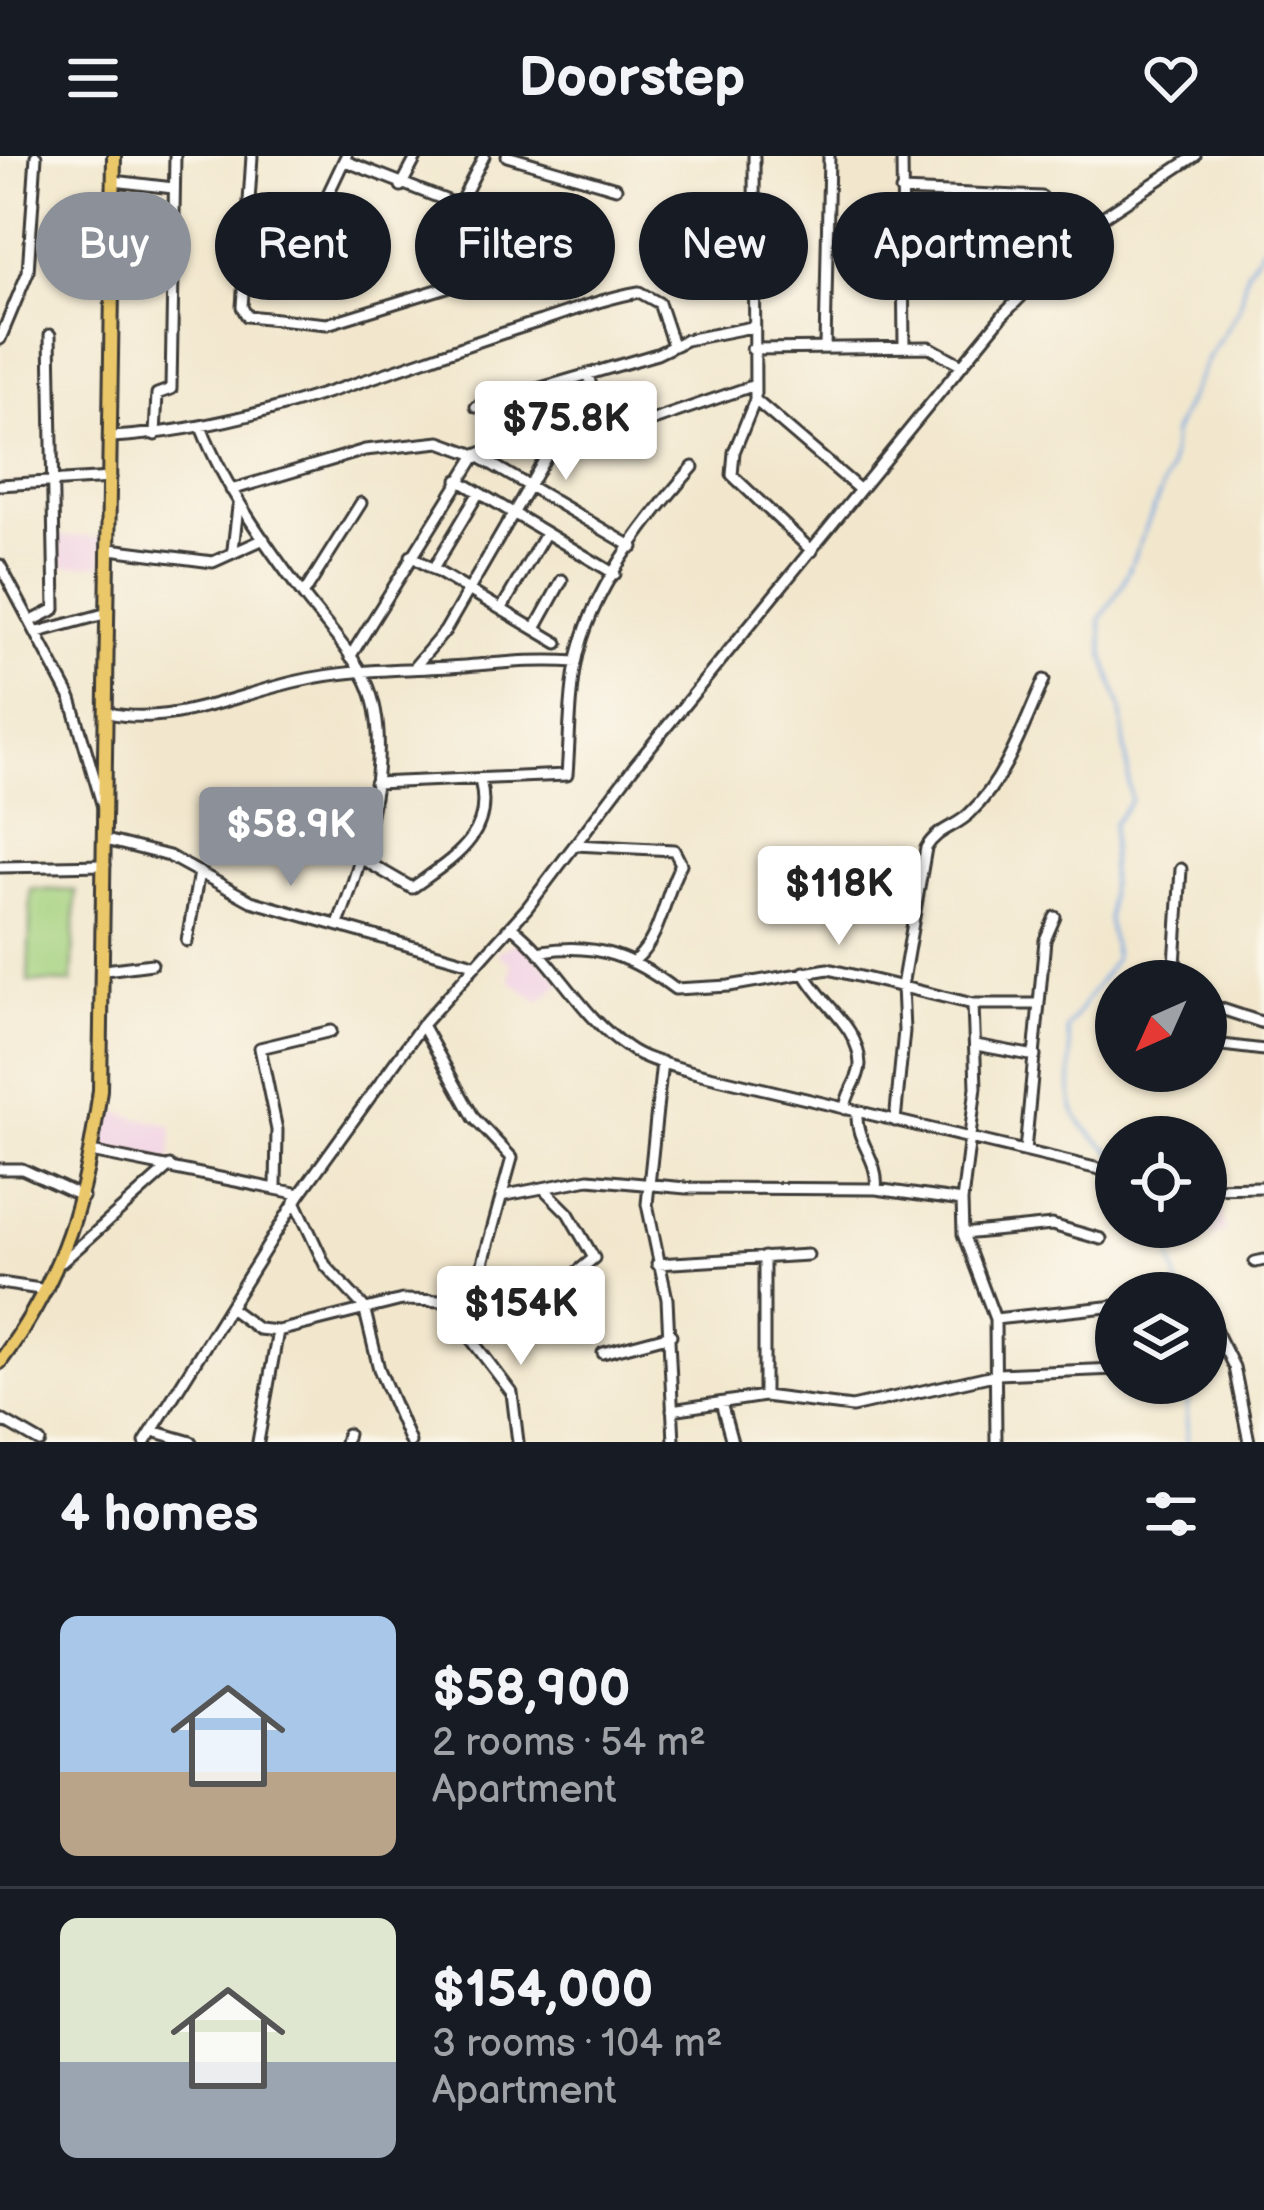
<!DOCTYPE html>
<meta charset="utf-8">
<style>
:root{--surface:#171b24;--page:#20242c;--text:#f1f3f6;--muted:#9ea1a6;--line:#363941;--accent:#8c9099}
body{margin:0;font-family:"Balsamiq Sans",sans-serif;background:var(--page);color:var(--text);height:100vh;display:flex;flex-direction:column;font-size:45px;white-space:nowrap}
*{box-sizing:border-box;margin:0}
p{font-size:39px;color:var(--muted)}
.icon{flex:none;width:66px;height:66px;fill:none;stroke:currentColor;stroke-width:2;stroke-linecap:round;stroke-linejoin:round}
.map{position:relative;height:1286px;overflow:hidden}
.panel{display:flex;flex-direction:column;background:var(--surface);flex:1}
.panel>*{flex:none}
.top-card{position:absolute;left:36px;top:36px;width:1194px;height:108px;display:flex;gap:24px}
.needle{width:78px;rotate:225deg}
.controls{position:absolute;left:1095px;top:804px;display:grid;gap:24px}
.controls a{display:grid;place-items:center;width:132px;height:132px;border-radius:50%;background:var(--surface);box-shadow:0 3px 9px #0004;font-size:60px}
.price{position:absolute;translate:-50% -102px;padding:0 27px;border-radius:12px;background:#fff;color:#222;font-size:39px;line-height:78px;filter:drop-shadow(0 3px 6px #0008)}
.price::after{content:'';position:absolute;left:50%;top:72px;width:36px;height:27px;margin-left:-18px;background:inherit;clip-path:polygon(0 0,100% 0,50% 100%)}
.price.selected{background:var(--accent);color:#fff}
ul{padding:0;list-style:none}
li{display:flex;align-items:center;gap:36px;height:300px;padding:0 60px}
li+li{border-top:3px solid var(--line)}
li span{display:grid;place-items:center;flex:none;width:336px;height:240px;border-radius:18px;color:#555}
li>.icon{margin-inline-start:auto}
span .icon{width:144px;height:144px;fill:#fffc;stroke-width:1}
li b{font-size:51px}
h2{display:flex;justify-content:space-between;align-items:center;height:144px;padding:0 60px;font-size:51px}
.tag{padding:0 42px;border-radius:54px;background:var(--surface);box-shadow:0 3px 9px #0004;font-size:42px;line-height:108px}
.tag.selected{background:var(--accent);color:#fff}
header{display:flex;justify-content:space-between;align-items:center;height:156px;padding:0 60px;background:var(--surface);font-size:54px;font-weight:700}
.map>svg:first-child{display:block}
</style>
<header><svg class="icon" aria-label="menu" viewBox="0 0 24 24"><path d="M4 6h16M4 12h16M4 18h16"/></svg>Doorstep<svg class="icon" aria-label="heart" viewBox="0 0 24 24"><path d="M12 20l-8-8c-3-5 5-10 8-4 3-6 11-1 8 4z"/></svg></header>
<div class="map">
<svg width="1264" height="1286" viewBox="0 0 1264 1286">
<rect width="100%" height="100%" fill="#fbf7ec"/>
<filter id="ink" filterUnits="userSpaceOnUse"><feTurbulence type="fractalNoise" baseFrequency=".00833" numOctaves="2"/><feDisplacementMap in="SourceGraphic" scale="24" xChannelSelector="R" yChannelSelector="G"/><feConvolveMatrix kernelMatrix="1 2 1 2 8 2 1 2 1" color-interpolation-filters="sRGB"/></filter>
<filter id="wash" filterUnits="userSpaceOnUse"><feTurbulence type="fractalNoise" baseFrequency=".004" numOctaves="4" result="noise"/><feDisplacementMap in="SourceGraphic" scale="48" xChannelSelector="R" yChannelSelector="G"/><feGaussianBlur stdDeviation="2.7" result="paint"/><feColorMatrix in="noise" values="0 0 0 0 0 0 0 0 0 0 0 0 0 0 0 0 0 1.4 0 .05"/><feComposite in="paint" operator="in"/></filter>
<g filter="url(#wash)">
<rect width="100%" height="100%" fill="#f2e7cd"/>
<path fill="#f1d0e3" d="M58 380 104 381 103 408 58 411Z
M520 785 562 827 539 846 510 825 511 808 496 796Z
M106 953 173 970 171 1004 99 992Z
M1206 1035 1216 1036 1227 1076 1189 1088 1181 1071H1206Z"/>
<path fill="#a5d280" stroke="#60774e" stroke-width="3" d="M31 733 76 735 72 827 28 826Z"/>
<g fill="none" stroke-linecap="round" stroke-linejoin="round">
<path stroke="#73a6df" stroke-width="3" d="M1116 999C1049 949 1081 944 1067 873L1115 802 1108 763 1113 668 1131 645 1121 552 1104 500 1100 464 1122 430 1170 313 1173 277 1207 203 1238 155 1247 115 1264 88
M1164 1071 1180 1137
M1187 1227V1286"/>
</g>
</g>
<g filter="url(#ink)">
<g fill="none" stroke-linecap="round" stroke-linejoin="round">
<g stroke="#3c3a37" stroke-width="15">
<path id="minor" d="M252 0 242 151 247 160 327 168 606 82
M346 0 319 57 311 90 318 103 356 105
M507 0 616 32
M754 0 755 244 734 296 732 319 812 395
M902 0 904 189
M345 5 484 59
M114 25 173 32
M401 30 417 0
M901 35 1042 41
M458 51 484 0
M903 110H994L1026 135
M0 183 28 116 36 0
M825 192 829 0
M752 193 929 191 962 209
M588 218 603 277
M755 244 860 334
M476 251 657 198 686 184 752 171
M201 271C226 334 266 389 306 443 326 469 351 496 366 525 397 591 363 704 338 768
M155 279 157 238 171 233 175 0
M112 281C261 273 400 208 541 165 574 154 605 142 639 136L659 147 673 189
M458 324 615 418
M0 329 111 322
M231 334 365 294 440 286 476 299 633 391
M110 393 213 406 264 383
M233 393 238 351
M411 400 558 487
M0 409 71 543 103 651
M433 413 478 338
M303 439 361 347
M502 452 545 378
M32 465 55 453 50 179
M536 471 562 424
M38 476 108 457
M350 501 476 299 513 284 580 281 642 268 755 229
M416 509 445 475 557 282
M109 557C170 571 238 538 298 525 354 512 409 514 465 510 503 507 537 503 576 506
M375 627 567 619C570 583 569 544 576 508 589 436 646 364 693 311
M106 684 169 700 251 745 474 808
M575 689 674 694 681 708C664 738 662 780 636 803
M362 703 412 732C452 703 495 680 480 624
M0 711 105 709
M511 770C556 805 580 860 627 891 646 905 674 910 697 917L1116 1017
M187 785 199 716
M543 795C596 786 634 802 675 833L729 830 828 813 973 848 976 931 962 1045 963 1078 995 1163 996 1286
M105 814 152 808
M804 816C821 849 858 868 860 908 860 924 846 936 845 953
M1174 825 1181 713
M973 848H1039
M1206 848 1264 867
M422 869 474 962 512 1002 481 1114 464 1149 471 1183 512 1237 518 1286
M1110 885H1116
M1206 887 1264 894
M976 889 1035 900
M662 906 647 1048 667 1143 674 1286
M857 957C855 986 880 1004 876 1033
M895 965 904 875 902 830 926 692C938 672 955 672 970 657 1006 623 1024 568 1044 524
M1025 995 1045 784 1055 761
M91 996 300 1038
M0 1013H22L83 1041
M276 1031 277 974 260 892 331 875
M1206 1032 1264 1031
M501 1040 589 1023 686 1032 876 1033 962 1045
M295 1045 325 1109 364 1151 379 1213 410 1286
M963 1078 1052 1069 1101 1083
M764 1101V1240
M62 1106 170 1010
M1255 1106 1264 1104
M657 1108 808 1099
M0 1127 47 1134
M231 1153 258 1173 278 1175 402 1144 539 1147 594 1102 568 1057 546 1035
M1208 1159 1234 1211 1249 1286
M995 1163 1116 1150
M603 1197 671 1179
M721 1247 732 1286
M672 1254 764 1240 852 1251 998 1218 1116 1213
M0 1263 40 1286
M153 1275 191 1286
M145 1286 300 1038 422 869 527 752 633 612 1003 159 1092 68 1195 0
M258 1286 278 1175
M345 1286 347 1278"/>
</g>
<g stroke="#3c3a37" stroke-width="18">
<path id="major" d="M0 1206C65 1118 86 1041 100 934L114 0"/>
</g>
<use href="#minor" stroke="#fff" stroke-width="9"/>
<use href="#major" stroke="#eac769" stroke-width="12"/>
</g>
</g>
</svg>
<div class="controls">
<a><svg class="needle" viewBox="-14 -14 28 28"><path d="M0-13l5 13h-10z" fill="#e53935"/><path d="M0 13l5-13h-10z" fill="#9ea1a6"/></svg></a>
<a><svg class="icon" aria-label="locate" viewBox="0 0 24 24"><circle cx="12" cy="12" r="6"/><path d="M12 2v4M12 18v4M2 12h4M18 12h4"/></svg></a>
<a><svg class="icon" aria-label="layers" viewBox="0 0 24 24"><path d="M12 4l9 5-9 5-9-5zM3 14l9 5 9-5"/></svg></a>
</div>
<b class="price" style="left:566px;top:327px">$75.8K</b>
<b class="price selected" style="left:291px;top:733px">$58.9K</b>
<b class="price" style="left:839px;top:792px">$118K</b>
<b class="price" style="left:521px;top:1212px">$154K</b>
<div class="top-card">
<a class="tag selected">Buy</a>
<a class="tag">Rent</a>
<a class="tag">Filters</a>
<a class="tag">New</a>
<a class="tag">Apartment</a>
</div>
</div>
<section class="panel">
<h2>4 homes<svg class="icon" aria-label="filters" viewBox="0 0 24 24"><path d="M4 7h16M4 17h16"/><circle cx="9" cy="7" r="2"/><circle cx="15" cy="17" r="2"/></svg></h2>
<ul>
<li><span style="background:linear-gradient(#a9c7e8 65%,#b9a48a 0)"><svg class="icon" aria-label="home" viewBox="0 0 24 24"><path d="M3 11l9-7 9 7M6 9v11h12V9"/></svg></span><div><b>$58,900</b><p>2 rooms · 54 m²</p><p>Apartment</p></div></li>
<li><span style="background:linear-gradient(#dfe7d0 60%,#9aa5b1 0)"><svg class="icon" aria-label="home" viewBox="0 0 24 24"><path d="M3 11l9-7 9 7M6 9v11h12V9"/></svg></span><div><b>$154,000</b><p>3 rooms · 104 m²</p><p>Apartment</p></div></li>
</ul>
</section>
